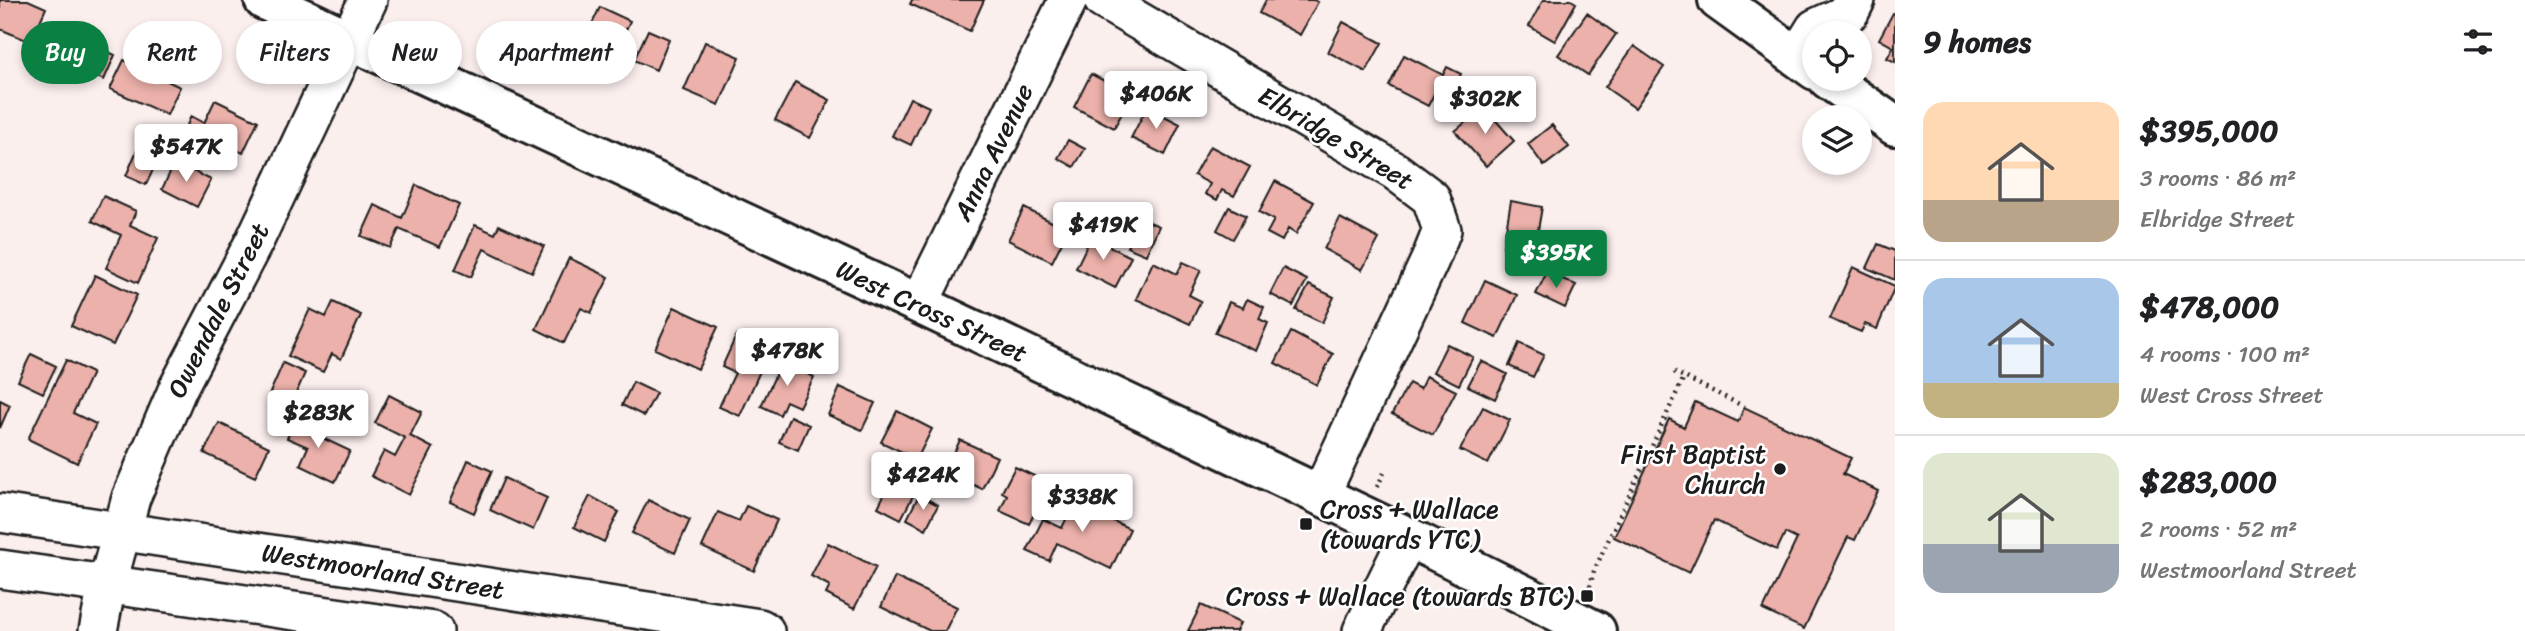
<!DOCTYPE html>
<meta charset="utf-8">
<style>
:root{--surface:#fff;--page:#f6f6f6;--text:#202124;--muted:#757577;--line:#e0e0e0;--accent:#0b8043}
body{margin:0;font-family:Sriracha,sans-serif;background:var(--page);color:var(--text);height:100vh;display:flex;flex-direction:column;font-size:26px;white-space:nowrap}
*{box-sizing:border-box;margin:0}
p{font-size:23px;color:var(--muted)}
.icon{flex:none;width:38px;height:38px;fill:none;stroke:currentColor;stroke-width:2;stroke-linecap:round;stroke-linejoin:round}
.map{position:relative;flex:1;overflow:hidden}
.side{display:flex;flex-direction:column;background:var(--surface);width:630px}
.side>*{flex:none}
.hud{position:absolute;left:21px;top:21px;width:665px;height:63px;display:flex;gap:14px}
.fabs{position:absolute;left:1802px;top:21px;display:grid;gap:14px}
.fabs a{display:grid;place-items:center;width:70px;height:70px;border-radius:50%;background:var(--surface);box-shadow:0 4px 10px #0003;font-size:35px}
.price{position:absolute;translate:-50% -60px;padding:0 16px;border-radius:7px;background:#fff;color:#222;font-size:23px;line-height:46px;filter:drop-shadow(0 2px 4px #0008)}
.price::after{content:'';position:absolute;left:50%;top:42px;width:21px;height:16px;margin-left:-10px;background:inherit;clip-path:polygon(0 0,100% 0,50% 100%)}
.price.current{background:var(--accent);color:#fff}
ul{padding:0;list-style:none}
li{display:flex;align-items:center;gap:21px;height:175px;padding:0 28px}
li+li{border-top:2px solid var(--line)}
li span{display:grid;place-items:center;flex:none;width:196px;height:140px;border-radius:21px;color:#555}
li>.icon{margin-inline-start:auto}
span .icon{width:84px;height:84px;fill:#fffc;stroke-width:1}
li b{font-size:30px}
h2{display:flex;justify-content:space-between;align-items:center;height:84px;padding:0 28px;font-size:30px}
.pill{padding:0 24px;border-radius:32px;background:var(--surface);box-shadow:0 4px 10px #0003;font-size:24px;line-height:63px}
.pill.current{background:var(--accent);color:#fff}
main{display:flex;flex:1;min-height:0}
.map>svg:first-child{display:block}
</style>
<main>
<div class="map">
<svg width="1895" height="631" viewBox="0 0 1895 631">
<rect width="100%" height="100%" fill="#fbefee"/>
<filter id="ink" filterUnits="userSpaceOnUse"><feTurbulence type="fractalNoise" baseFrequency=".0143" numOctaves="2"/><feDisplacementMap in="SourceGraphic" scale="14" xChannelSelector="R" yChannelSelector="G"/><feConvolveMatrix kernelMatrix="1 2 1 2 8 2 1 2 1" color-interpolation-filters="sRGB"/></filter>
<g filter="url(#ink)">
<path fill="#ecb1aa" stroke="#1c1c1c" stroke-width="2" d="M0 0H28L46 8 31 42 0 29Z
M912 0H984L970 31 910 4Z
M1266 0H1314L1318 2 1300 35 1259 13Z
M1543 0H1571L1576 3 1555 41 1529 26Z
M600 7 630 21 613 58 583 43Z
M1587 13 1616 34 1588 75 1558 55Z
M1893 13 1895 14V62L1887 58 1893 47 1879 39Z
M1343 22 1382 43 1366 72 1328 52Z
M648 30 669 39 656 70 634 60Z
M705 42 740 57 719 105 684 90Z
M91 44 115 55 104 80 80 70Z
M1634 46 1664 67 1635 108 1605 87Z
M1404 55 1443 75 1447 67 1461 74 1450 97 1436 90 1428 106 1389 86Z
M124 60 180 87 167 115 110 89Z
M1091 74 1132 95 1114 128 1074 107Z
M795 82 830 100 810 138 775 120Z
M910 98 929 107 911 145 892 136Z
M215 100 258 121 243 153 215 139 203 164 184 155 196 130 187 125 191 116 204 123Z
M1147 107 1180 124 1165 155 1131 138Z
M1484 107 1514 141 1486 166 1455 131Z
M1552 125 1569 147 1544 166 1528 144Z
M1068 140 1085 149 1074 167 1058 158Z
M1210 146 1250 167 1234 196 1222 190 1217 200 1205 194 1210 184 1194 175Z
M137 150 158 159 146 185 126 176Z
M175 162 211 180 197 207 162 189Z
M1275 181 1314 202 1296 234 1288 229 1282 241 1267 233 1274 220 1259 212Z
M416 185 459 205 440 247 399 229 390 248 361 236 375 205 402 218Z
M103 196 136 211 130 225 158 238 138 283 106 268 121 235 92 221Z
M1511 201 1542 207 1534 253 1503 247Z
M1229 207 1246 216 1233 239 1217 230Z
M1024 208 1068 230 1052 262 1008 240Z
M1140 218 1159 226 1146 255 1127 247Z
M1340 218 1379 239 1362 270 1324 249Z
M475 225 495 234 499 225 544 246 532 272 484 249 471 277 455 270Z
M1091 237 1131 257 1115 288 1076 268Z
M1878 244 1895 251V280L1867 268Z
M569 258 609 277 591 313 581 308 564 343 536 329Z
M1153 262 1177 274 1183 262 1201 270 1189 295 1201 301 1190 324 1136 299Z
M1853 267 1895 286 1877 329 1865 324 1861 332 1830 319Z
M1283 268 1307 280 1293 306 1270 294Z
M1547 272 1576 285 1565 308 1536 294Z
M95 275 137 295 113 345 71 326Z
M1485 280 1517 295 1497 338 1465 323Z
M1309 285 1334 297 1322 323 1296 310Z
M1247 299 1264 307 1259 319 1268 323 1256 351 1215 333 1229 302 1243 308Z
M333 302 361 315 341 359 332 354 323 372 288 356 310 309 326 317Z
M674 307 718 327 698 369 655 349Z
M1291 332 1333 354 1317 385 1275 363Z
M736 336 769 351 740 416 719 407 735 373 722 367Z
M1519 343 1544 355 1533 377 1509 366Z
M1447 344 1473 357 1459 385 1433 372Z
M31 354 56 366 43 393 18 381Z
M66 360 92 373 73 413 96 424 77 463 28 439Z
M782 361 814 377 799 407 786 401 780 415 761 406Z
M1481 361 1507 374 1495 399 1468 386Z
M283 363 305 373 291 405 269 395Z
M1426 376 1456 391 1433 435 1392 414 1409 383 1420 389Z
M633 382 656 393 644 416 622 405Z
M840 387 875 403 862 430 828 415Z
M389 395 422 412 410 436 433 448 409 495 371 476 384 451 395 457 405 438 375 423Z
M0 400 10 405 0 428Z
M1695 402 1738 422 1744 407 1851 458 1843 474 1878 491 1855 540 1848 537 1804 629 1763 610 1797 539 1785 533 1777 550 1714 520 1689 573 1614 537 1669 419 1684 427Z
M1483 407 1510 420 1488 464 1460 450Z
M897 411 932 429 917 459 881 442Z
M298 415 321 426 316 435 350 451 335 482 300 465 308 447 287 438Z
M790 416 809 425 798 450 779 442Z
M219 423 269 447 255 477 204 453Z
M960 440 997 457 982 489 945 472Z
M468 460 492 471 474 513 450 502Z
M1015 467 1049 483 1029 524 1000 511 1007 495 1002 492Z
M504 478 547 498 533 530 490 510Z
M889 485 913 496 901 519 878 507Z
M1079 492 1103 504 1099 514 1130 529 1111 569 1057 543 1049 561 1027 551 1043 519 1062 528Z
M919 495 938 505 926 529 907 519Z
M590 496 619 512 604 542 574 527Z
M648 500 690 520 675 553 632 533Z
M746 506 777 520 754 571 702 547 718 512 739 521Z
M828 543 876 567 854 609 826 594 830 586 811 576Z
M895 577 957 607 945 631H930L881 607Z
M1201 605 1240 623 1236 631H1188Z"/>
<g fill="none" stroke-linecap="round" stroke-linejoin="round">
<g stroke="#1c1c1c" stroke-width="42">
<path id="minor" d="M1103 0 1395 171 1431 198 1442 230 1430 260 1320 496
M1797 57 1815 28 1850 12 1856 0
M919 304 1068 0
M0 513 760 628 765 631
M0 569 434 631
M98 631 107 585 131 498 178 388 255 240 368 0
M1362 631 1408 537"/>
</g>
<g stroke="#1c1c1c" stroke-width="44">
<path id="major" d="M264 0 919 304 1408 537 1596 631
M1718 0 1815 70
M1828 79 1895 126"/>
</g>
<path stroke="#1c1c1c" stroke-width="4.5" stroke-dasharray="2 5" stroke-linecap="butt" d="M1674 372 1747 408
M1377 487 1384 473
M1588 593 1594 571 1684 377"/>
<use href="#minor" stroke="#fff" stroke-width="37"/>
<use href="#major" stroke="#fff" stroke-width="38"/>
</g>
</g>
<g fill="#1c1c1c" stroke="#fff" stroke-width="2.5">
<circle cx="1780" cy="469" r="7"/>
<rect x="1299" y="517" width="14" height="14" rx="3.5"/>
<rect x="1580" y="589" width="14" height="14" rx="3.5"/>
</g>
<g text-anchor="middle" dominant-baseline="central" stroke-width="5" stroke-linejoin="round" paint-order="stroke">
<g font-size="26" fill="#1c1c1c" stroke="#fff">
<text transform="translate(1336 138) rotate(31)">Elbridge Street</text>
<text transform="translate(993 152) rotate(-64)">Anna Avenue</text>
<text transform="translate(218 310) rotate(-63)">Owendale Street</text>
<text transform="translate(932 311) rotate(25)">West Cross Street</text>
<text transform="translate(383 571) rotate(9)">Westmoorland Street</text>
</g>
<g font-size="26" fill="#1c1c1c" stroke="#fff" text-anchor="end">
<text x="1766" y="454">First Baptist<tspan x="1766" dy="30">Church</tspan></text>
<text x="1320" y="509" text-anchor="start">Cross + Wallace<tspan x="1320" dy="30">(towards YTC)</tspan></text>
<text x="1573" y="596">Cross + Wallace (towards BTC)</text>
</g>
</g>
</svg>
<div class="fabs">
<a><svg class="icon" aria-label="locate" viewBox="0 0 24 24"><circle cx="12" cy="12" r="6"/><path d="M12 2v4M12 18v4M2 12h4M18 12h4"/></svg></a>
<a><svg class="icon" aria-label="layers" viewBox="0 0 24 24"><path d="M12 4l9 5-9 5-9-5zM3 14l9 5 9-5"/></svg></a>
</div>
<b class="price" style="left:1156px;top:131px">$406K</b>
<b class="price" style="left:1485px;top:136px">$302K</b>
<b class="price" style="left:186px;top:184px">$547K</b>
<b class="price" style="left:1103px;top:262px">$419K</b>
<b class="price current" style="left:1556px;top:290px">$395K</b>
<b class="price" style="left:787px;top:388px">$478K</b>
<b class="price" style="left:318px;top:450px">$283K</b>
<b class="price" style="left:923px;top:512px">$424K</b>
<b class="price" style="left:1082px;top:534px">$338K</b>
<div class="hud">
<a class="pill current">Buy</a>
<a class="pill">Rent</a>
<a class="pill">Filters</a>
<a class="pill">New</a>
<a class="pill">Apartment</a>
</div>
</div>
<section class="side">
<h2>9 homes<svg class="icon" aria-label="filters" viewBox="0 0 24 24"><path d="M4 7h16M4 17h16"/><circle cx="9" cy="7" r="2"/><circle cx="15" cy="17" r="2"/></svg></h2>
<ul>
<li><span style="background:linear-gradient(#ffd9b3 70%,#b9a48a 0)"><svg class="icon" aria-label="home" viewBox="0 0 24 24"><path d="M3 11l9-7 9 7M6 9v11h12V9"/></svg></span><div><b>$395,000</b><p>3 rooms · 86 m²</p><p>Elbridge Street</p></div></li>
<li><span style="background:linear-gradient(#a9c7e8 75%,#c2b280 0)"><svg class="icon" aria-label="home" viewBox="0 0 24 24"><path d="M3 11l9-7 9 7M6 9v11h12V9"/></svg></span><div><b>$478,000</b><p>4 rooms · 100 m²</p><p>West Cross Street</p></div></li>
<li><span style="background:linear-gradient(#dfe7d0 65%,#9aa5b1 0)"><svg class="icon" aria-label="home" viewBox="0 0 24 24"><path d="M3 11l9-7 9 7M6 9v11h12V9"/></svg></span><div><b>$283,000</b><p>2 rooms · 52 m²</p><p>Westmoorland Street</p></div></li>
</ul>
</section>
</main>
